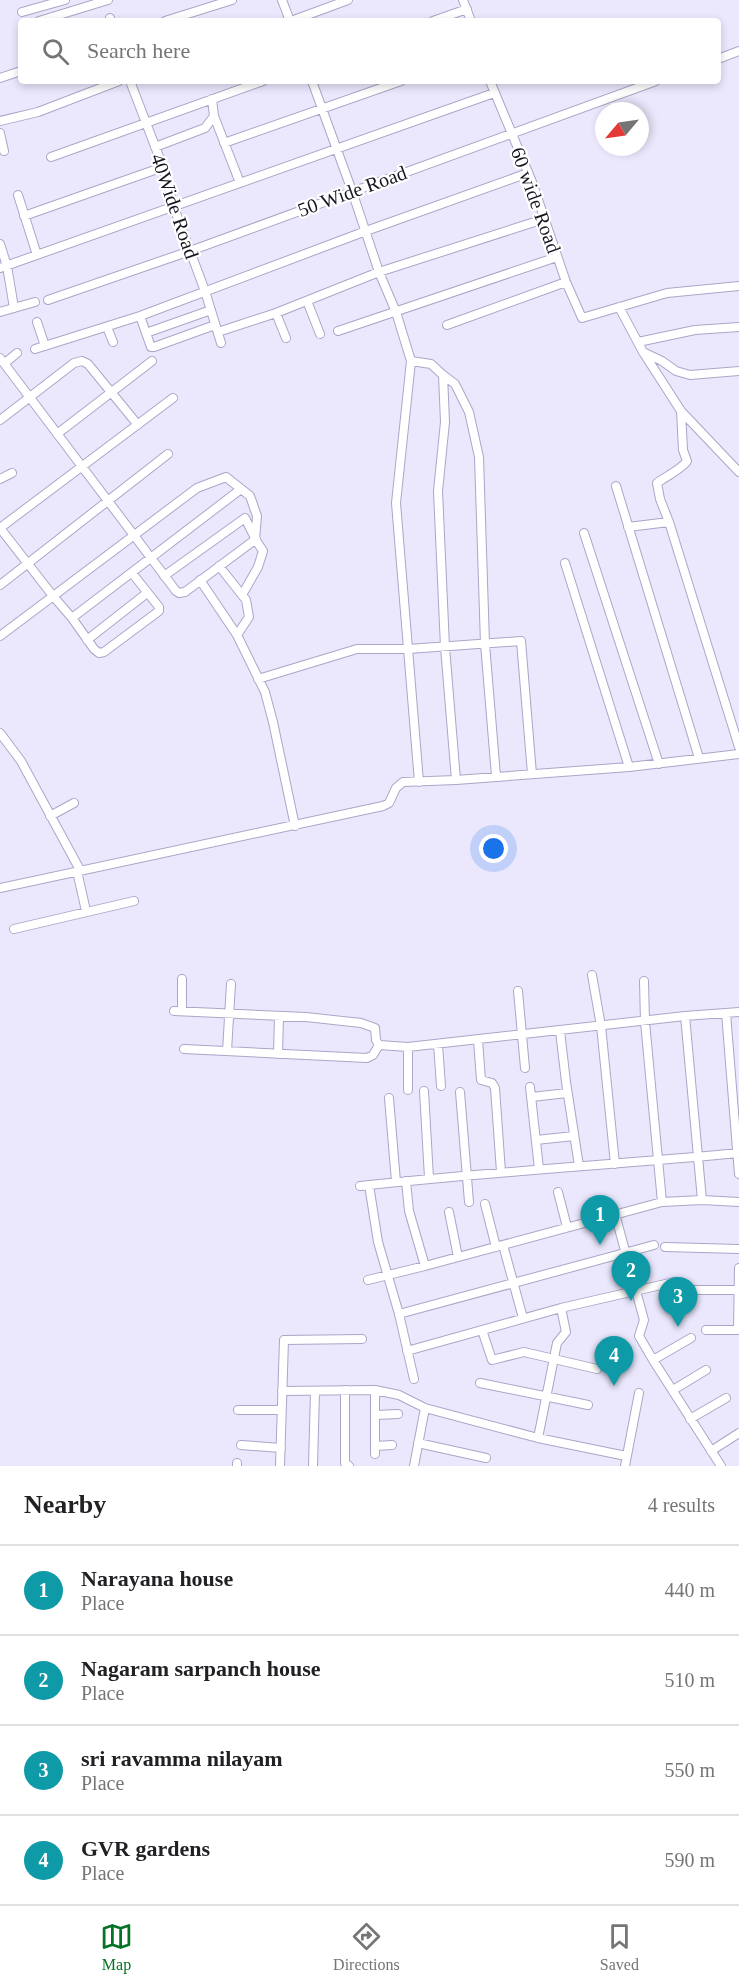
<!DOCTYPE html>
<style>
body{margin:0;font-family:Georgia,serif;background:#f6f6f6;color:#202124}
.compass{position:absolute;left:595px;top:102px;width:54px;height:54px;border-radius:50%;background:#fff;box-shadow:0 3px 9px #0003;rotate:241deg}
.you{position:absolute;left:494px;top:849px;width:21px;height:21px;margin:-15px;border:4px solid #fff;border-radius:50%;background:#1a73e8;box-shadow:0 0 0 9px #1a73e833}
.badge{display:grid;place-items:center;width:39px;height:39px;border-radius:50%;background:#057325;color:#fff;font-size:20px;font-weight:700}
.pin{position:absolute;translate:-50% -50px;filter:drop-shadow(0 2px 3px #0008)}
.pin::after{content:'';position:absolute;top:32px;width:21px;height:18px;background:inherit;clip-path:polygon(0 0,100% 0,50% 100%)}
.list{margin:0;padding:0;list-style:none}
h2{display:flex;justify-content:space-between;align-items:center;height:78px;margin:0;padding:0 24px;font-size:26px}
h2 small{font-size:20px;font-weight:400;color:#757577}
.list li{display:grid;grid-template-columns:39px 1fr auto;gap:18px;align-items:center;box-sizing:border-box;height:90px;padding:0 24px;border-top:2px solid #e0e0e0}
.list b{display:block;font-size:22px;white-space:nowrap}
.list p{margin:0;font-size:20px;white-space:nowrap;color:#757577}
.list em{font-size:20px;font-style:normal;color:#757577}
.icon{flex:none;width:33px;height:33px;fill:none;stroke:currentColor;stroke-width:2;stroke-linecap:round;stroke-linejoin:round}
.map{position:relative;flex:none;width:739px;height:1466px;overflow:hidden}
.search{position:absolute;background:#fff;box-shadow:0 3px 9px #0003;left:18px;right:18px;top:18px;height:66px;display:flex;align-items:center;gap:15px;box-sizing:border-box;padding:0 21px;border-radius:6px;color:#757577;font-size:22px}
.sheet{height:438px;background:#fff}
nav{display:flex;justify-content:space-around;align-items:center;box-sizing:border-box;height:84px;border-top:2px solid #e0e0e0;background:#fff;font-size:16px;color:#757577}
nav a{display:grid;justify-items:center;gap:3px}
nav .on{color:#057325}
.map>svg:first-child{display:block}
</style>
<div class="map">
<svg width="739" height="1466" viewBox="0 0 739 1466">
<rect width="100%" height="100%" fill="#ebe8fe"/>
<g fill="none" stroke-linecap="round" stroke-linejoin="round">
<g stroke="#aaa6c7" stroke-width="10">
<path id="minor" d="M 282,0 L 290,21
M 463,0 L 471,21
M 22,12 L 65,0
M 110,18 L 111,21
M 39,21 L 108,0
M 165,21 L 232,0
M 291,21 L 348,0
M 433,21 L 467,9
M 718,59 L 739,51
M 0,78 L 21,71
M 130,81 L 163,167 L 174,208 L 205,291 L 221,343
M 312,81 L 352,191 L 379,272 L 396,312 L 411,361 L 431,364 L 443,375 L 445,422 L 438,491 L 445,647 L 456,780
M 490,81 L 532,182 L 566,282 L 582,318 L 667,293 L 739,286
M 214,116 L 240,183
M 0,121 L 38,112 L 119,81
M 0,133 L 4,151
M 224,143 L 401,81
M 155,147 L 205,128 L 214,116 L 212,99
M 51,157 L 263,81
M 18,195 L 37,255
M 24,216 L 163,167
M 0,244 L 7,266 L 14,308
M 0,268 L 494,93
M 48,300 L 190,251 L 656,81
M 307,301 L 320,334
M 619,307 L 643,352 L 681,411 L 739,472
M 0,312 L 35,302
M 276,313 L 286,338
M 140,316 L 151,347 L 154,347 L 215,325
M 37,322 L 45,346
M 447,325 L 566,282
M 107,327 L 113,342
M 338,331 L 557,257
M 218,332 L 276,313 L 379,272 L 544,219
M 146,333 L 211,310
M 638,342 L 695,330 L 739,327
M 35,349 L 140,316 L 366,231 L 528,173
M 643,352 L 662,361 L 676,371 L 690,375 L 739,371
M 0,358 L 176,591 L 179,593 L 185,592 L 256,539
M 411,361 L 396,503 L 419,782
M 5,363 L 17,353
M 443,375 L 455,384 L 469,412 L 479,457 L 485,644 L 496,776
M 681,411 L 683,450 L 687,461 C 683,468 665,477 657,483 L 660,499 L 669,522 L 739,747
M 0,420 L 74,363 L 82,361 L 88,364 L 138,425
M 57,434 L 152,361
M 0,479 L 12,473
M 616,486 L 699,758
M 628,527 L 669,522
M 0,528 L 53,596 L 72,618 L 94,649 L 99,653 L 104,652 L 159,611 L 159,607 L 132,573
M 0,528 L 173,398
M 584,533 L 659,764
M 565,563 L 629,767
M 219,566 L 246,600 L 249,617 L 237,635 L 265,692 L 273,722 L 295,826
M 164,576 L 245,518 L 255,538
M 200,580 L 237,635
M 0,585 L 168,454
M 72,618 L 241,489
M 0,636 L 197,488 L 226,477 L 250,496 L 257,516 L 255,539 L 263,551 L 258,567 L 242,595
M 87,640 L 147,593
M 258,679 L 357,649 L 408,649 L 521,641 L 532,774
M 0,733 L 21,761 L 80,870
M 50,816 L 74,803
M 77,871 L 86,911
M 0,888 L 383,806 L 389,803 L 396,788 L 403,782 L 456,780 L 629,767 L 739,754
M 14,929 L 134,901
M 592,975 L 601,1026 L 615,1164
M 644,981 L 645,1022 L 662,1202
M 518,991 L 525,1068
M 174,1011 L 306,1017 L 361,1023 L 375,1028 L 376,1040 L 379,1045 L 373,1055 L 367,1058 L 184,1049
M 182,1011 L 182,979
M 726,1013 L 739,1174
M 685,1016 L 702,1200
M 560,1031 L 566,1082 L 579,1166
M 478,1040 L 481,1080 L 492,1083 L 495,1088 L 501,1172
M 438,1044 L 441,1086
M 379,1045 L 408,1047 L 685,1016 L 739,1012
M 408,1047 L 408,1090
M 227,1051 L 231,984
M 278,1054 L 279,1016
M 530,1087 L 539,1169
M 424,1091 L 429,1178
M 460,1092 L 469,1202
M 532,1097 L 567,1093
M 389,1098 L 396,1182
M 536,1140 L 574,1136
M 406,1181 L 409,1211 L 425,1266
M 369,1185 L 378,1242 L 399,1314 L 414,1379
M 360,1186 C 486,1172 613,1165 739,1153
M 558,1192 L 567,1227
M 485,1204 L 496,1247
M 449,1212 L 458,1257
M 615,1214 L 644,1320 L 639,1336 L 653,1360 L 721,1466
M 503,1245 L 523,1318
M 665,1247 L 739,1249
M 368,1280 L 425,1266 L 662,1202 L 702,1200 L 739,1202
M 688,1290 L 739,1290
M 399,1314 L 654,1245
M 482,1330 L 492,1360 L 524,1352 L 597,1369
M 706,1330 L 739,1330
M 738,1330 L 739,1268
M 407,1351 L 561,1308 L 674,1282
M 653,1360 L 691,1338
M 480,1383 L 588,1405
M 345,1390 L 345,1463 L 349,1466
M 673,1390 L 706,1370
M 282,1391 L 375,1390 L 399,1395 L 425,1408 L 538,1438 L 626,1456
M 238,1410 L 281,1410
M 376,1415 L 398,1414
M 690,1419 L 726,1398
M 538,1438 L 557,1343 L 566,1332 L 561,1308
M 418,1443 L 486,1458
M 241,1445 L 281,1448
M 376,1446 L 392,1445
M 711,1451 L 739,1433
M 375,1454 L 375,1390
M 237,1466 L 237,1463
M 280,1466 L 284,1340 L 362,1339
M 313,1466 L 315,1392
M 414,1466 L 425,1408
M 625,1466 L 639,1393"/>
</g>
<use href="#minor" stroke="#fff" stroke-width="8"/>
</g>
<g text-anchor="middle" stroke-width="4.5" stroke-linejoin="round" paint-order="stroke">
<g font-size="20" fill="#181622" stroke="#fff">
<text transform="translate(352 191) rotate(-20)" y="7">50 Wide Road</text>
<text transform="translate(536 200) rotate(70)" y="7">60 wide Road</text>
<text transform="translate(175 206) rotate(71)" y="7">40Wide Road</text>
</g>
</g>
</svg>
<svg class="compass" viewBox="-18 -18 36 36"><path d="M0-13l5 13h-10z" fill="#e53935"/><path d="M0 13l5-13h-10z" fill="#757577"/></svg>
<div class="you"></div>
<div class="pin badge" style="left:600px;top:1245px;background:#0f9aa8">1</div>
<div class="pin badge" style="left:631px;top:1301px;background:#0f9aa8">2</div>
<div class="pin badge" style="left:678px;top:1327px;background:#0f9aa8">3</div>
<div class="pin badge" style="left:614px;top:1386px;background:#0f9aa8">4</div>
<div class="search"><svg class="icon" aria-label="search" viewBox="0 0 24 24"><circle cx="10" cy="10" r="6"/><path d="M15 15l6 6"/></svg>Search here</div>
</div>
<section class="sheet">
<h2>Nearby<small>4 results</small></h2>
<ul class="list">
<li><span class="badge" style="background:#0f9aa8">1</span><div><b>Narayana house</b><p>Place</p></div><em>440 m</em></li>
<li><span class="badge" style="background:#0f9aa8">2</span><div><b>Nagaram sarpanch house</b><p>Place</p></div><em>510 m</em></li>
<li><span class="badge" style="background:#0f9aa8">3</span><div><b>sri ravamma nilayam</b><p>Place</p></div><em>550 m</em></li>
<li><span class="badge" style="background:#0f9aa8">4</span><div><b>GVR gardens</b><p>Place</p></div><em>590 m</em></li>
</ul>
</section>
<nav>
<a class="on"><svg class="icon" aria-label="map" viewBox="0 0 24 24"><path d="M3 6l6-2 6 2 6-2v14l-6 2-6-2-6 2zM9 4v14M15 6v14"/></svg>Map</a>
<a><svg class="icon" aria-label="directions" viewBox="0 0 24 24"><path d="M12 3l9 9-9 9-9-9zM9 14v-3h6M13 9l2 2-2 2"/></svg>Directions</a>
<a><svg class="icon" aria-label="saved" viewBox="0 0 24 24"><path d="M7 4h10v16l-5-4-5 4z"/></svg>Saved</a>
</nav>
